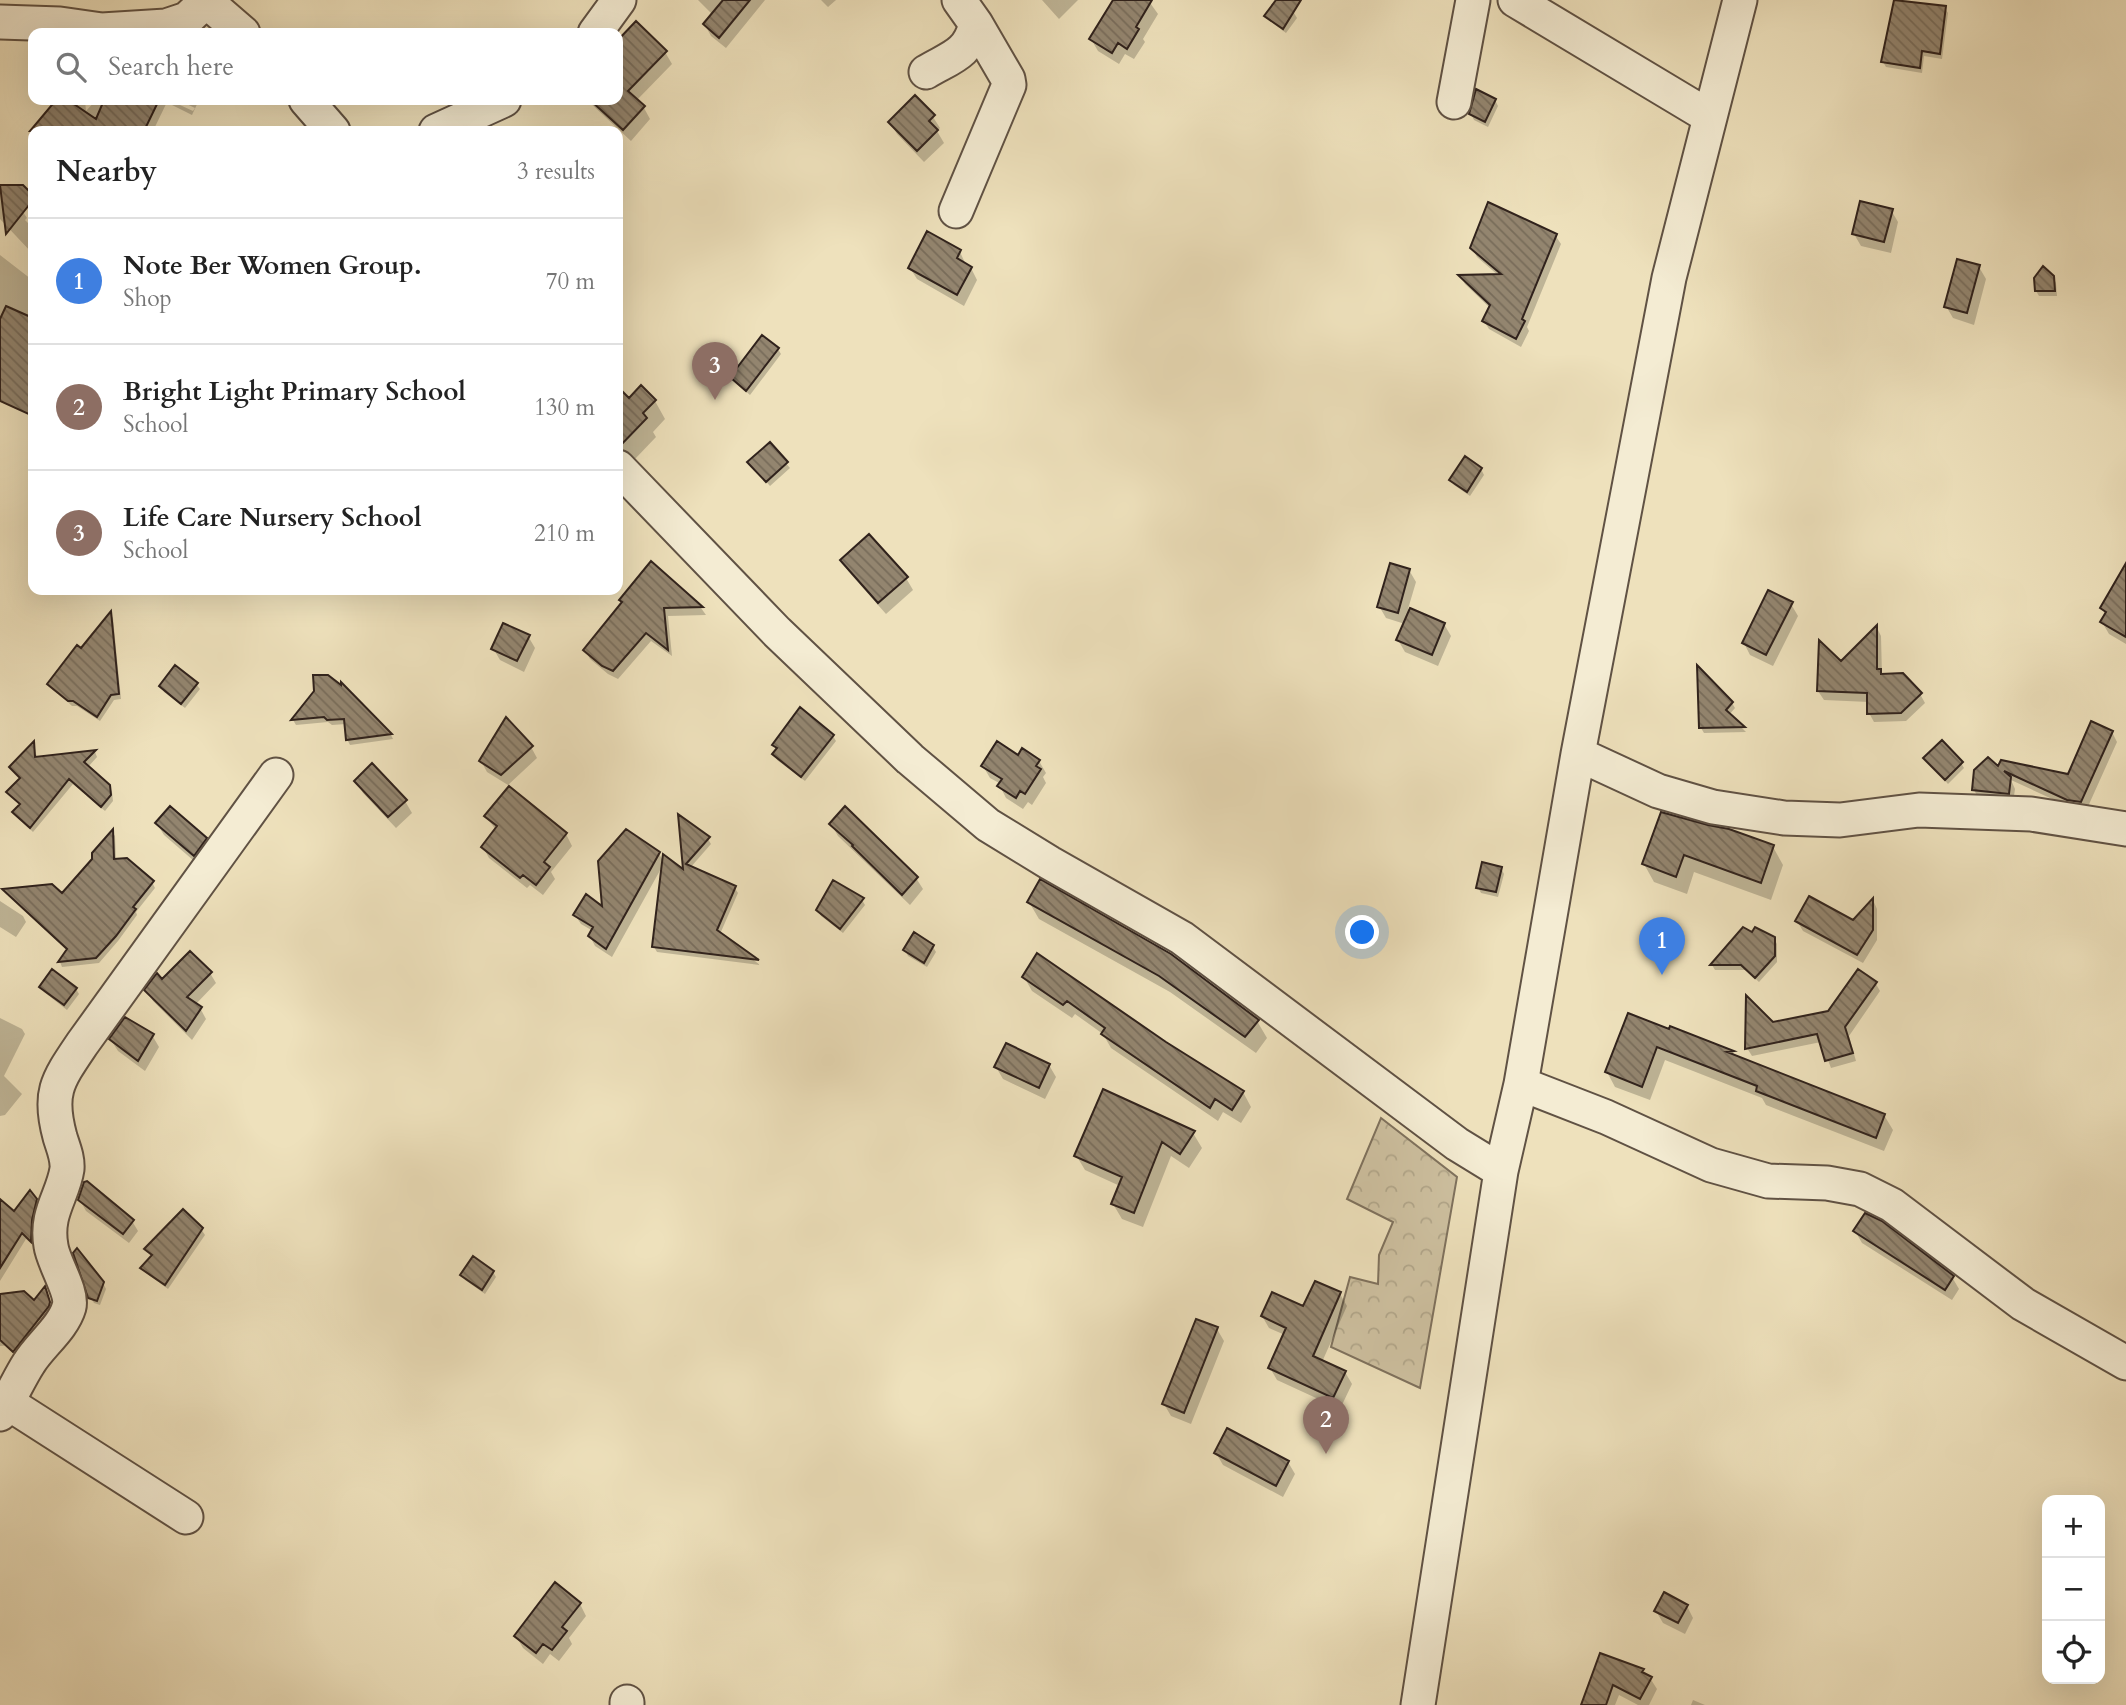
<!DOCTYPE html>
<meta charset="utf-8">
<style>
body{margin:0;font-family:Cardo,serif;background:#f6f6f6;color:#222}
.controls{position:absolute;right:21px;bottom:21px;display:grid;overflow:hidden;border-radius:14px;box-shadow:0 7px 28px #0002}
.controls button{width:63px;height:63px;display:grid;place-items:center;padding:0;border:0;border-bottom:2px solid #e0e0e0;background:#fff;color:#222;font:35px sans-serif}
.you{position:absolute;left:1363px;top:933px;width:24px;height:24px;margin:-18px;border:5px solid #fff;border-radius:50%;background:#1a73e8;box-shadow:0 0 0 10px #1a73e833}
.badge{display:grid;place-items:center;width:46px;height:46px;border-radius:50%;background:#8f2418;color:#fff;font-size:23px;font-weight:700}
.pin{position:absolute;translate:-50% -58px;filter:drop-shadow(0 2px 4px #0008)}
.pin::after{content:'';position:absolute;top:37px;width:24px;height:21px;background:inherit;clip-path:polygon(0 0,100% 0,50% 100%)}
.list{margin:0;padding:0;list-style:none}
h2{display:flex;justify-content:space-between;align-items:center;height:91px;margin:0;padding:0 28px;font-size:30px}
h2 small{font-size:23px;font-weight:400;color:#767676}
.list li{display:grid;grid-template-columns:46px 1fr auto;gap:21px;align-items:center;box-sizing:border-box;height:126px;padding:0 28px;border-top:2px solid #e0e0e0}
.list b{display:block;font-size:26px;white-space:nowrap}
.list p{margin:0;font-size:23px;white-space:nowrap;color:#767676}
.list em{font-size:23px;font-style:normal;color:#767676}
.icon{flex:none;width:38px;height:38px;fill:none;stroke:currentColor;stroke-width:2;stroke-linecap:round;stroke-linejoin:round}
.map{position:relative;flex:none;width:2126px;height:1705px;overflow:hidden}
.search{position:absolute;background:#fff;box-shadow:0 7px 28px #0002;left:28px;top:28px;width:595px;height:77px;display:flex;align-items:center;gap:18px;box-sizing:border-box;padding:0 24px;border-radius:14px;color:#767676;font-size:26px}
.panel{position:absolute;background:#fff;box-shadow:0 7px 28px #0002;left:28px;top:126px;width:595px;height:469px;border-radius:14px}
.map>svg:first-child{display:block}
</style>
<div class="map">
<svg width="2126" height="1705" viewBox="0 0 2126 1705">
<defs>
<pattern id="forest-crowns" width="20" height="18" patternUnits="userSpaceOnUse" patternTransform="scale(1.75)"><rect width="20" height="18" fill="#cec1a1"/><path d="M2 6a3 3 0 1 1 6 0M12 15a3 3 0 1 1 6 0" fill="none" stroke="#b1a68a"/></pattern>
<pattern id="building-back-hatch" width="6" height="6" patternUnits="userSpaceOnUse" patternTransform="scale(1.75)"><rect width="6" height="6" fill="#93856f"/><path d="M-1 5l2 2M0 0l6 6M5-1l2 2" fill="none" stroke="#786c5a"/></pattern>
</defs>
<rect width="100%" height="100%" fill="#eee1bc"/>
<filter id="stains"><feTurbulence type="fractalNoise" baseFrequency=".00286" numOctaves="4"/><feColorMatrix values="0 0 0 0 .2 0 0 0 0 .09 0 0 0 0 .02 0 0 0 .5 -.17"/></filter>
<radialGradient id="worn" r=".72"><stop offset=".6" stop-color="#630" stop-opacity="0"/><stop offset="1" stop-color="#630" stop-opacity=".3"/></radialGradient>
<path fill="url(#forest-crowns)" stroke="#7f725e" stroke-width="2" d="M 1381,1118 L 1457,1177 L 1420,1388 L 1331,1347 L 1350,1277 L 1378,1284 L 1379,1255 L 1393,1222 L 1347,1199 Z"/>
<path fill="#0003" d="M 698,0 L 765,0 L 726,48 L 711,36 L 705,25 L 713,15 Z
M 821,0 L 836,0 L 828,7 Z
M 1042,0 L 1078,0 L 1059,19 Z
M 1115,0 L 1148,0 L 1158,14 L 1143,39 L 1145,42 L 1134,59 L 1125,54 L 1119,64 L 1098,51 L 1091,39 Z
M 1277,1 L 1294,13 L 1297,18 L 1286,33 L 1270,21 L 1267,16 Z
M 1945,8 L 1948,13 L 1942,59 L 1924,56 L 1922,73 L 1886,67 L 1883,62 Z
M 636,23 L 665,52 L 672,64 L 636,101 L 644,108 L 650,119 L 631,141 L 587,100 L 618,100 L 618,43 Z
M 58,100 L 85,100 L 86,111 L 96,100 L 168,100 L 153,131 L 62,131 L 52,124 L 46,114 Z
M 169,100 L 193,111 L 195,108 L 178,100 L 199,100 L 192,115 L 172,105 Z
M 1495,100 L 1498,106 L 1488,127 L 1474,120 L 1471,114 Z
M 933,117 L 940,128 L 937,131 L 944,143 L 924,162 L 897,134 L 890,122 Z
M 0,188 L 23,212 L 27,218 L 25,220 L 33,228 L 33,254 L 0,219 Z
M 1891,210 L 1898,222 L 1891,253 L 1861,246 L 1854,234 Z
M 1555,235 L 1561,244 L 1527,327 L 1529,331 L 1521,347 L 1489,329 L 1484,321 L 1490,308 L 1465,284 L 1461,277 L 1499,276 L 1477,257 L 1472,248 Z
M 960,252 L 966,265 L 971,268 L 977,280 L 964,306 L 917,279 L 910,268 Z
M 0,255 L 31,279 L 33,277 L 33,405 L 0,390 Z
M 1979,267 L 1986,279 L 1974,325 L 1953,318 L 1946,306 Z
M 2053,277 L 2056,283 L 2057,296 L 2039,296 L 2036,291 Z
M 778,349 L 781,354 L 750,395 L 735,382 L 732,377 Z
M 618,389 L 629,400 L 655,401 L 665,419 L 653,432 L 656,437 L 635,459 L 631,455 L 623,463 L 618,459 Z
M 770,445 L 790,468 L 770,486 L 753,467 Z
M 1481,469 L 1484,475 L 1470,496 L 1454,485 L 1451,480 Z
M 842,561 L 906,578 L 913,590 L 886,614 L 849,572 Z
M 651,563 L 701,608 L 706,615 L 668,616 L 672,656 L 651,641 L 618,679 L 608,674 L 590,659 L 585,650 L 624,604 Z
M 1409,570 L 1416,582 L 1408,609 L 1444,624 L 1451,636 L 1438,666 L 1405,652 L 1398,640 L 1405,624 L 1386,618 L 1379,606 Z
M 2126,583 L 2126,644 L 2109,634 L 2102,622 L 2106,616 L 2102,608 Z
M 1791,604 L 1798,616 L 1773,666 L 1750,655 L 1744,643 Z
M 110,614 L 113,618 L 121,699 L 114,700 L 100,721 L 77,706 L 72,706 L 49,684 L 81,650 Z
M 1877,628 L 1881,636 L 1882,676 L 1920,694 L 1925,703 L 1906,721 L 1874,722 L 1869,713 L 1869,702 L 1824,700 L 1818,691 L 1841,663 Z
M 528,636 L 535,648 L 524,672 L 500,660 L 493,648 Z
M 196,684 L 200,689 L 185,708 L 164,692 L 161,686 Z
M 343,687 L 391,735 L 393,739 L 350,745 L 347,739 L 346,724 L 332,725 L 328,722 L 296,725 L 293,720 L 315,692 Z
M 1732,703 L 1735,708 L 1729,715 L 1746,732 L 1704,733 L 1701,728 Z
M 2112,732 L 2117,742 L 2086,811 L 2074,809 L 2011,780 L 2015,789 L 2013,803 L 1979,799 L 1974,790 L 1999,769 L 2069,776 Z
M 833,736 L 836,741 L 805,781 L 777,760 L 774,754 L 777,751 L 774,746 Z
M 34,744 L 37,758 L 95,752 L 97,757 L 88,767 L 109,786 L 112,792 L 113,801 L 105,811 L 73,784 L 33,832 L 18,817 L 15,812 L 20,806 L 9,792 L 21,779 L 11,767 Z
M 531,747 L 537,758 L 508,785 L 487,772 L 481,761 Z
M 1018,757 L 1039,761 L 1046,773 L 1043,777 L 1046,783 L 1032,805 L 1028,802 L 1023,809 L 1006,798 L 1000,786 L 1001,784 L 990,778 L 983,766 Z
M 1929,763 L 1961,763 L 1964,768 L 1948,784 Z
M 356,781 L 405,801 L 412,813 L 396,828 L 363,793 Z
M 1662,814 L 1773,847 L 1783,865 L 1771,900 L 1694,872 L 1687,894 L 1654,882 L 1644,864 Z
M 486,817 L 566,834 L 572,846 L 551,872 L 555,879 L 543,895 L 530,885 L 527,888 L 489,858 L 483,847 L 496,830 Z
M 680,818 L 708,839 L 711,844 L 690,868 L 734,887 L 738,893 L 720,934 L 760,965 L 657,952 L 654,947 L 663,865 L 612,957 L 595,946 L 590,936 L 593,931 L 581,924 L 575,915 L 604,910 L 659,854 L 664,862 L 685,871 Z
M 157,824 L 206,839 L 213,851 L 201,867 L 164,835 Z
M 831,824 L 916,878 L 923,889 L 910,905 L 838,836 Z
M 112,832 L 115,836 L 116,860 L 152,882 L 155,888 L 136,912 L 137,915 L 118,941 L 99,963 L 62,967 L 60,962 L 68,950 L 5,890 L 62,895 L 94,860 Z
M 1501,868 L 1504,874 L 1498,897 L 1481,893 L 1478,887 Z
M 862,900 L 865,905 L 843,933 L 821,916 L 818,910 Z
M 1873,900 L 1877,909 L 1877,940 L 1863,963 L 1803,931 L 1797,921 L 1854,922 Z
M 0,901 L 23,916 L 26,922 L 16,937 L 0,927 Z
M 1029,902 L 1257,1021 L 1267,1038 L 1256,1053 L 1170,992 L 1039,919 Z
M 914,935 L 933,947 L 936,952 L 927,967 L 908,956 L 905,950 Z
M 1753,935 L 1774,938 L 1777,944 L 1777,962 L 1759,982 L 1746,970 L 1715,970 L 1712,965 Z
M 1858,971 L 1876,984 L 1880,991 L 1849,1036 L 1856,1061 L 1831,1068 L 1821,1042 L 1752,1056 L 1747,1048 L 1772,1024 L 1829,1012 Z
M 210,973 L 216,983 L 195,1005 L 200,1008 L 206,1019 L 192,1040 L 153,1001 L 147,990 L 162,982 Z
M 1024,977 L 1166,1043 L 1243,1092 L 1251,1107 L 1241,1123 L 1223,1112 L 1218,1121 L 1111,1048 L 1103,1034 L 1075,1014 L 1072,1018 L 1032,991 Z
M 41,987 L 76,989 L 79,994 L 67,1010 L 44,992 Z
M 0,1018 L 22,1029 L 25,1034 L 4,1076 L 22,1094 L 5,1115 L 0,1116 Z
M 1671,1028 L 1733,1052 L 1736,1058 L 1884,1115 L 1893,1130 L 1884,1151 L 1766,1105 L 1762,1098 L 1665,1060 L 1650,1100 L 1615,1087 L 1607,1072 Z
M 152,1035 L 159,1047 L 145,1071 L 118,1051 L 111,1040 Z
M 1049,1065 L 1056,1077 L 1045,1099 L 1003,1079 L 996,1067 Z
M 1193,1133 L 1202,1148 L 1189,1168 L 1171,1156 L 1143,1227 L 1122,1219 L 1113,1204 L 1120,1186 L 1085,1170 L 1076,1155 Z
M 36,1200 L 40,1207 L 34,1246 L 26,1239 L 0,1281 L 0,1203 L 14,1213 Z
M 80,1200 L 132,1221 L 138,1231 L 129,1243 L 86,1211 Z
M 201,1229 L 205,1235 L 168,1289 L 146,1273 L 143,1268 L 152,1257 L 146,1250 Z
M 1855,1231 L 1952,1277 L 1959,1289 L 1952,1300 L 1862,1243 Z
M 493,1272 L 496,1277 L 485,1294 L 465,1280 L 462,1275 Z
M 103,1283 L 106,1289 L 100,1305 L 94,1303 L 90,1297 Z
M 45,1289 L 53,1311 L 18,1357 L 14,1345 L 0,1346 L 0,1296 L 34,1302 Z
M 1340,1294 L 1347,1306 L 1322,1362 L 1345,1372 L 1352,1384 L 1340,1409 L 1277,1380 L 1270,1368 L 1285,1335 L 1269,1328 L 1262,1316 L 1304,1309 Z
M 1217,1329 L 1224,1341 L 1191,1424 L 1171,1416 L 1164,1404 Z
M 1216,1453 L 1288,1462 L 1295,1474 L 1283,1497 L 1223,1465 Z
M 580,1604 L 586,1616 L 569,1638 L 572,1644 L 559,1661 L 550,1654 L 543,1664 L 523,1648 L 516,1636 Z
M 1687,1606 L 1693,1618 L 1685,1634 L 1663,1623 L 1656,1611 Z
M 1601,1655 L 1643,1670 L 1650,1678 L 1657,1689 L 1649,1705 L 1638,1705 L 1619,1695 L 1615,1705 L 1583,1705 Z
M 1693,1700 L 1705,1705 L 1691,1705 Z"/>
<path fill="url(#building-back-hatch)" stroke="#30221c" stroke-width="2" d="M 723,0 L 750,0 L 719,38 L 703,24 Z
M 1113,0 L 1152,0 L 1136,27 L 1139,29 L 1127,49 L 1118,43 L 1112,53 L 1089,39 Z
M 1276,0 L 1301,0 L 1283,29 L 1264,16 Z
M 1894,0 L 1946,6 L 1940,54 L 1922,51 L 1920,68 L 1881,62 Z
M 636,21 L 667,51 L 628,91 L 645,106 L 623,130 L 590,100 L 618,100 L 618,40 Z
M 1476,89 L 1496,99 L 1485,122 L 1469,114 Z
M 915,95 L 935,115 L 929,121 L 938,130 L 917,151 L 888,122 Z
M 56,100 L 68,100 L 96,119 L 104,100 L 159,100 L 144,131 L 30,131 Z
M 0,185 L 23,185 L 33,195 L 33,200 L 6,234 Z
M 1860,201 L 1893,209 L 1884,242 L 1852,234 Z
M 1488,202 L 1557,234 L 1522,319 L 1525,321 L 1516,339 L 1482,321 L 1490,305 L 1458,275 L 1501,274 L 1470,248 Z
M 927,231 L 961,250 L 957,258 L 972,267 L 957,295 L 908,268 Z
M 1957,259 L 1980,265 L 1967,313 L 1944,307 Z
M 2043,266 L 2054,276 L 2055,291 L 2035,291 L 2034,278 Z
M 6,306 L 33,318 L 33,416 L 0,401 L 0,319 Z
M 762,335 L 779,348 L 746,391 L 730,377 Z
M 641,385 L 656,400 L 643,413 L 647,418 L 618,448 L 618,387 L 629,398 Z
M 770,442 L 788,462 L 766,482 L 747,462 Z
M 1465,456 L 1482,468 L 1467,492 L 1449,480 Z
M 869,534 L 908,577 L 878,603 L 840,560 Z
M 651,561 L 703,607 L 664,608 L 668,650 L 646,633 L 613,671 L 602,666 L 583,650 L 622,602 L 619,600 Z
M 1390,563 L 1410,569 L 1398,613 L 1377,607 Z
M 2126,563 L 2126,637 L 2100,622 L 2106,612 L 2100,608 Z
M 1768,590 L 1793,602 L 1766,655 L 1742,643 Z
M 1410,608 L 1445,623 L 1432,655 L 1396,640 Z
M 111,611 L 119,694 L 111,695 L 97,717 L 73,701 L 68,701 L 47,684 L 77,645 L 81,648 Z
M 503,623 L 530,635 L 517,661 L 491,649 Z
M 1877,625 L 1877,669 L 1881,669 L 1881,674 L 1903,673 L 1922,693 L 1901,713 L 1867,714 L 1867,693 L 1817,691 L 1819,640 L 1841,661 Z
M 175,665 L 198,683 L 181,704 L 159,686 Z
M 1697,665 L 1733,702 L 1726,710 L 1745,727 L 1699,728 Z
M 313,675 L 328,675 L 341,685 L 341,682 L 392,734 L 346,740 L 344,719 L 327,720 L 324,717 L 291,720 L 314,691 Z
M 800,707 L 834,735 L 801,777 L 772,754 L 777,748 L 772,745 Z
M 506,717 L 533,746 L 501,775 L 479,761 Z
M 2091,721 L 2113,731 L 2081,802 L 2067,800 L 2004,771 L 2011,777 L 2009,794 L 1972,790 L 1974,770 L 1988,757 L 1998,766 L 2001,760 L 2068,774 Z
M 1942,740 L 1963,762 L 1945,780 L 1923,758 Z
M 34,741 L 35,757 L 96,750 L 84,762 L 110,785 L 111,795 L 101,807 L 69,779 L 30,828 L 12,812 L 20,804 L 6,792 L 20,778 L 9,767 Z
M 997,741 L 1018,755 L 1022,748 L 1040,760 L 1036,766 L 1041,769 L 1025,794 L 1020,791 L 1016,798 L 997,786 L 1002,779 L 981,766 Z
M 372,763 L 407,800 L 388,817 L 354,781 Z
M 509,786 L 567,833 L 544,862 L 550,867 L 536,885 L 523,875 L 520,878 L 481,847 L 497,826 L 484,816 Z
M 170,806 L 207,838 L 194,856 L 155,823 Z
M 845,806 L 918,877 L 902,895 L 852,846 L 853,845 L 829,824 Z
M 1661,812 L 1708,825 L 1729,829 L 1774,845 L 1761,883 L 1684,855 L 1676,877 L 1642,864 Z
M 678,814 L 710,837 L 686,864 L 736,886 L 717,930 L 759,960 L 652,947 L 663,854 L 683,869 Z
M 113,829 L 114,859 L 127,858 L 154,881 L 133,907 L 136,909 L 116,936 L 96,958 L 58,962 L 67,949 L 2,889 L 52,884 L 62,893 L 92,859 L 92,853 Z
M 626,829 L 660,852 L 606,949 L 588,936 L 593,927 L 573,915 L 586,894 L 602,906 L 598,861 Z
M 1482,862 L 1502,867 L 1496,892 L 1476,888 Z
M 1040,879 L 1171,954 L 1259,1020 L 1245,1037 L 1159,976 L 1027,902 Z
M 833,880 L 864,898 L 840,929 L 816,910 Z
M 1809,896 L 1853,920 L 1873,898 L 1873,930 L 1857,955 L 1795,921 Z
M 1743,927 L 1752,932 L 1755,927 L 1775,937 L 1775,956 L 1755,978 L 1741,965 L 1710,965 Z
M 914,932 L 934,945 L 924,963 L 903,950 Z
M 190,951 L 212,972 L 187,997 L 202,1007 L 186,1031 L 144,990 L 157,973 L 162,979 Z
M 1037,953 L 1166,1042 L 1244,1091 L 1232,1110 L 1215,1099 L 1210,1108 L 1101,1034 L 1105,1028 L 1067,1001 L 1063,1005 L 1022,977 Z
M 52,969 L 77,988 L 64,1005 L 39,987 Z
M 1858,969 L 1877,982 L 1845,1027 L 1853,1053 L 1825,1061 L 1817,1034 L 1745,1049 L 1746,995 L 1773,1022 L 1828,1011 Z
M 1628,1013 L 1669,1029 L 1670,1026 L 1734,1051 L 1727,1052 L 1885,1114 L 1876,1138 L 1756,1091 L 1757,1086 L 1657,1047 L 1642,1087 L 1605,1072 Z
M 125,1017 L 154,1034 L 138,1061 L 109,1039 Z
M 1006,1043 L 1050,1064 L 1039,1088 L 994,1067 Z
M 1103,1089 L 1195,1131 L 1180,1154 L 1162,1142 L 1134,1213 L 1111,1204 L 1122,1177 L 1074,1156 Z
M 87,1181 L 134,1220 L 123,1234 L 78,1200 L 84,1182 Z
M 30,1190 L 37,1199 L 32,1220 L 31,1242 L 22,1233 L 0,1268 L 0,1199 L 14,1211 Z
M 183,1209 L 203,1228 L 165,1285 L 140,1268 L 152,1255 L 144,1249 Z
M 1865,1213 L 1882,1221 L 1954,1276 L 1945,1290 L 1853,1231 Z
M 77,1248 L 104,1282 L 97,1301 L 88,1298 L 73,1253 Z
M 473,1256 L 494,1271 L 482,1290 L 460,1275 Z
M 1315,1281 L 1341,1292 L 1313,1356 L 1346,1371 L 1333,1398 L 1268,1368 L 1286,1328 L 1261,1316 L 1272,1292 L 1303,1306 Z
M 45,1286 L 50,1302 L 49,1306 L 13,1352 L 0,1340 L 0,1294 L 24,1291 L 34,1300 Z
M 1196,1319 L 1218,1327 L 1184,1413 L 1162,1404 Z
M 1227,1428 L 1289,1461 L 1276,1486 L 1214,1453 Z
M 555,1582 L 581,1603 L 562,1627 L 567,1631 L 552,1650 L 543,1644 L 536,1653 L 514,1636 Z
M 1664,1592 L 1688,1605 L 1678,1623 L 1654,1611 Z
M 1600,1653 L 1644,1669 L 1642,1672 L 1652,1677 L 1640,1699 L 1613,1685 L 1606,1705 L 1581,1705 Z"/>
<g fill="none" stroke-linecap="round" stroke-linejoin="round">
<g stroke="#605244" stroke-width="37">
<path id="minor" d="M 1515,0 L 1710,117
M 0,22 L 60,24 L 102,30 L 166,26 L 187,19 L 206,1 L 243,33
M 595,33 L 619,0
M 926,72 C 951,57 968,55 976,24 L 959,0
M 306,100 L 333,131
M 1454,102 L 1473,0
M 436,131 L 504,100
M 956,211 L 1009,85 L 1008,79 L 976,24
M 618,467 L 777,632 L 910,759 L 988,825 L 1050,863 L 1182,938 L 1457,1144 L 1501,1171
M 1578,754 L 1658,791 L 1713,807 L 1784,818 L 1840,820 L 1919,810 L 2031,814 L 2126,829
M 1521,1084 L 1606,1117 L 1711,1165 L 1768,1181 L 1827,1183 L 1860,1189 L 1892,1205 L 2023,1304 L 2126,1363
M 8,1403 L 186,1517
M 0,1414 C 11,1398 18,1380 29,1363 C 40,1345 63,1328 69,1307 C 73,1292 53,1262 51,1246 C 45,1213 63,1196 67,1169 C 68,1158 63,1147 60,1137 C 48,1093 57,1081 82,1044 L 276,775
M 627,1702 L 627,1705
M 1418,1705 L 1501,1171 L 1521,1084 L 1578,754 L 1669,278 L 1740,0"/>
</g>
<use href="#minor" stroke="#f4ecd3" stroke-width="33"/>
</g>
<rect width="100%" height="100%" filter="url(#stains)"/>
<rect width="100%" height="100%" fill="url(#worn)"/>
</svg>
<div class="controls">
<button>+</button>
<button>−</button>
<button><svg class="icon" aria-label="locate" viewBox="0 0 24 24"><circle cx="12" cy="12" r="6"/><path d="M12 2v4M12 18v4M2 12h4M18 12h4"/></svg></button>
</div>
<div class="you"></div>
<div class="pin badge" style="left:1662px;top:975px;background:#3f7fe0">1</div>
<div class="pin badge" style="left:1326px;top:1454px;background:#8d6e63">2</div>
<div class="pin badge" style="left:715px;top:400px;background:#8d6e63">3</div>
<div class="search"><svg class="icon" aria-label="search" viewBox="0 0 24 24"><circle cx="10" cy="10" r="6"/><path d="M15 15l6 6"/></svg>Search here</div>
<section class="panel">
<h2>Nearby<small>3 results</small></h2>
<ul class="list">
<li><span class="badge" style="background:#3f7fe0">1</span><div><b>Note Ber Women Group.</b><p>Shop</p></div><em>70 m</em></li>
<li><span class="badge" style="background:#8d6e63">2</span><div><b>Bright Light Primary School</b><p>School</p></div><em>130 m</em></li>
<li><span class="badge" style="background:#8d6e63">3</span><div><b>Life Care Nursery School</b><p>School</p></div><em>210 m</em></li>
</ul>
</section>
</div>
